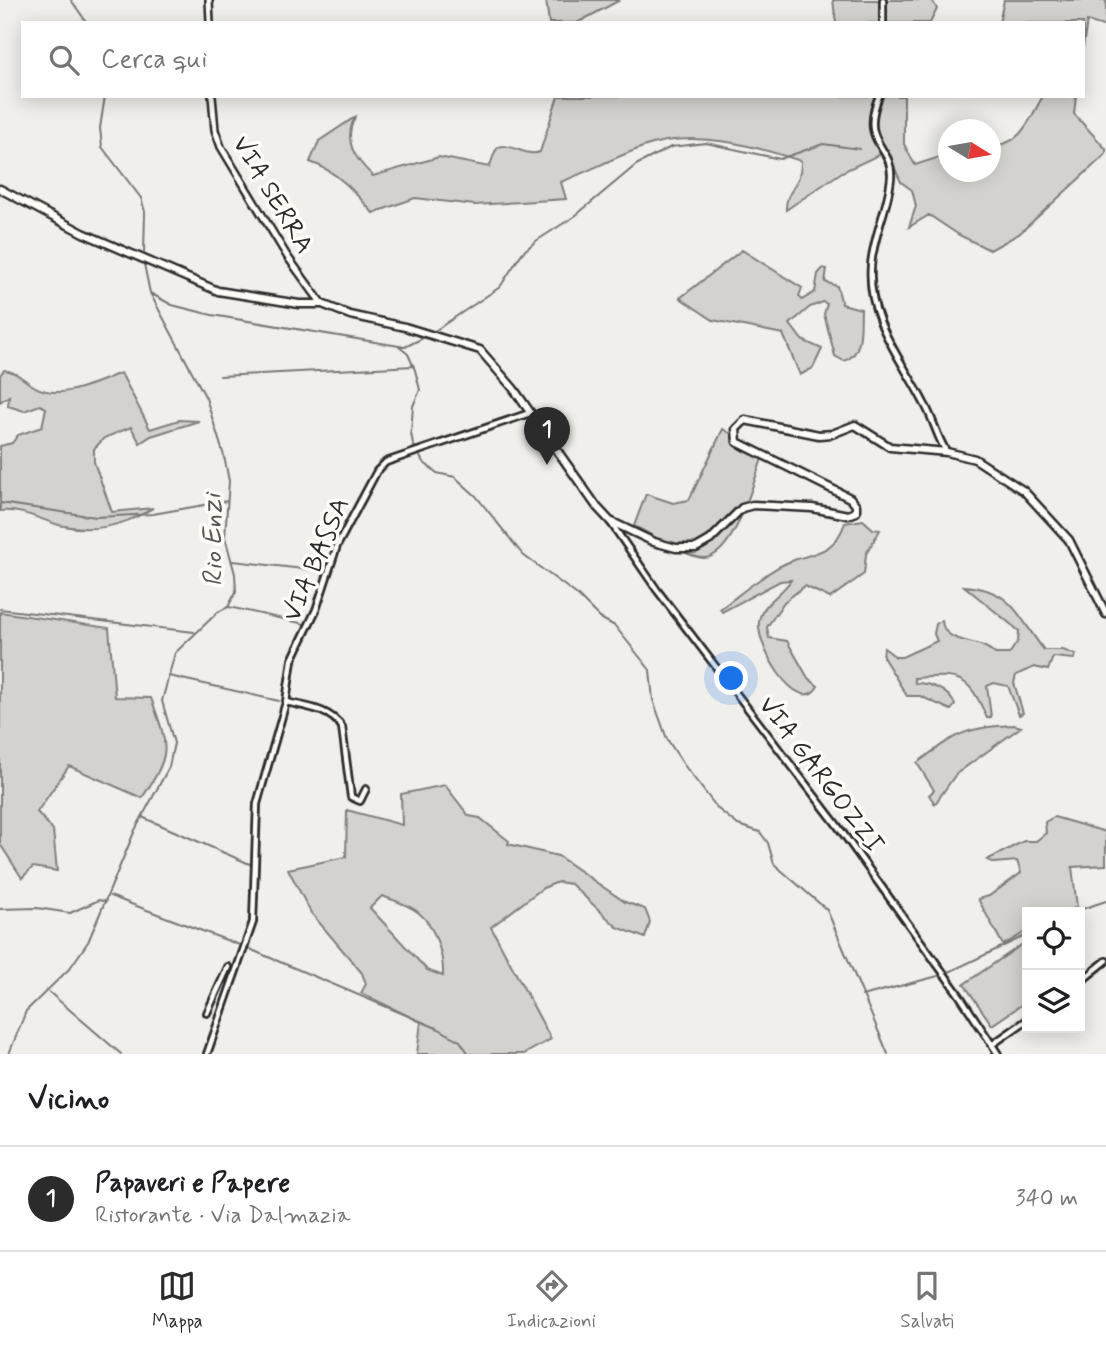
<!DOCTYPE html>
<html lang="it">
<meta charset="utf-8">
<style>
body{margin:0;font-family:Mynerve,sans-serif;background:#f2f2f2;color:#202124}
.controls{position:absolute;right:21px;bottom:21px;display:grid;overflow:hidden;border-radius:0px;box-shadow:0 4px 18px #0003}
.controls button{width:63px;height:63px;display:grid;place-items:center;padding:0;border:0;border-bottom:2px solid #e0e0e0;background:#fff;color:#202124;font:35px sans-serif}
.compass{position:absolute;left:938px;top:119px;width:63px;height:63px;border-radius:50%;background:#fff;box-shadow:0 4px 18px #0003;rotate:101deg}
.you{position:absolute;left:732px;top:679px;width:24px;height:24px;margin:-18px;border:5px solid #fff;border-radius:50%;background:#1a73e8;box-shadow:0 0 0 10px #1a73e833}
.badge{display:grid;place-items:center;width:46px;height:46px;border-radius:50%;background:#2b2b2b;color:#fff;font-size:23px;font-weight:700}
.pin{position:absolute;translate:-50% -58px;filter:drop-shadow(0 2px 4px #0008)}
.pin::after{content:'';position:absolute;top:37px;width:24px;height:21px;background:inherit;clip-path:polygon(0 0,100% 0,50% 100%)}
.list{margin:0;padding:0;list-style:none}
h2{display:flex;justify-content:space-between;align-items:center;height:91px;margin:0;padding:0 28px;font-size:30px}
h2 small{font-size:23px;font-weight:400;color:#757577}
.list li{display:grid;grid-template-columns:46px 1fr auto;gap:21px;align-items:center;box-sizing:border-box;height:105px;padding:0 28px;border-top:2px solid #e0e0e0}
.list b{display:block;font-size:26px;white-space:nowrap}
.list p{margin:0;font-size:23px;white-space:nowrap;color:#757577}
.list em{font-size:23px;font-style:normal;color:#757577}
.icon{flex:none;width:38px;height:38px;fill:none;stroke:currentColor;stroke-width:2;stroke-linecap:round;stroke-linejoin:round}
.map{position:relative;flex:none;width:1106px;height:1054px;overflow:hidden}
.search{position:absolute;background:#fff;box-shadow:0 4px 18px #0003;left:21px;right:21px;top:21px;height:77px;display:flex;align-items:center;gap:18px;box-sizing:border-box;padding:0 24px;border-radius:0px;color:#757577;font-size:26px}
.sheet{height:196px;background:#fff}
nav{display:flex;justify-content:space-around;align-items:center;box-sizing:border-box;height:98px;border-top:2px solid #e0e0e0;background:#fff;font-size:19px;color:#757577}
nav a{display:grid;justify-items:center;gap:4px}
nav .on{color:#2b2b2b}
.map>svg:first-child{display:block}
</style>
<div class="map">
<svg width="1106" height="1054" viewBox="0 0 1106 1054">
<rect width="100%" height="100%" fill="#f0efeb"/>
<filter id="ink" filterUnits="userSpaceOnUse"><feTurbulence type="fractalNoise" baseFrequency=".0143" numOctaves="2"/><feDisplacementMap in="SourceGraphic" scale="14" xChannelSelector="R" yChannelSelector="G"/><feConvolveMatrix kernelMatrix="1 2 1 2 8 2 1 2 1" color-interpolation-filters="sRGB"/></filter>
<g filter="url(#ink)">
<path fill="#d3d2cf" stroke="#7f7e7d" stroke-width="2" fill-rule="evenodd" d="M 546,0 L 620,0 L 577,23 L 549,23 Z
M 833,0 L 932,0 L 937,9 L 930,23 L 836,23 Z
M 1004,0 L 1106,0 L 1106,27 L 1087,21 L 1083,47 L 1083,23 L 999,23 Z
M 558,96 L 904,96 L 904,144 L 915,165 L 940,157 L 948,148 L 948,172 L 990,172 L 991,145 C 1021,147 1030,118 1043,96 L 1076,96 L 1074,114 L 1106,149 L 1106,154 L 1019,234 L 990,250 L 959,235 L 929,215 L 909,227 L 916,206 L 912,190 L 901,182 L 887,151 L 842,172 L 786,210 C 785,190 802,186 801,161 C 755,146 694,129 646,146 C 617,156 589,171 561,182 L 566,199 L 475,205 L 415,198 L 373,213 C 355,192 337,171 310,162 L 319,141 L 355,117 C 343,141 354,158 373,176 L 439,157 L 489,167 C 492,162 493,155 496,150 C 505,138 524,158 540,152 Z
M 742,250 L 802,288 L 799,296 L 802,300 L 815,292 L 818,274 L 823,268 L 827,269 L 825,282 L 837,286 L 842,304 L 861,309 C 860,328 864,354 844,361 L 835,356 L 824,314 L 827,304 L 823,302 L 810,307 L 790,324 L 802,340 L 822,349 L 813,368 L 800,375 L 783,334 L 713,320 L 680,298 Z
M 4,370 C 17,372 21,378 32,385 C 58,403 96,382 121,373 L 150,429 L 179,420 L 199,421 L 151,436 L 140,443 L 131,427 L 104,438 L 94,449 L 94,462 L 112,512 L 153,508 C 124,526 92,533 59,525 C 39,519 21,509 0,511 L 0,446 L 12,443 L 18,435 L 42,427 L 46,408 L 40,405 L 24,411 L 8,406 L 9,396 L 0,402 L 0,375 Z
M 723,429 L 764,453 C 754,479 735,557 704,558 C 690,559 649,533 634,526 L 646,494 L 673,503 L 689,500 Z
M 863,520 L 873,529 L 880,530 L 866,554 L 864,574 L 830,598 L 805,586 L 784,602 L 767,627 L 769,638 L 787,641 L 808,678 L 818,686 C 799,720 751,641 760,617 C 764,603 783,593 791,580 L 780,581 L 722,612 L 720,609 C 733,600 745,589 759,580 C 769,572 784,563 797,559 C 821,552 836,549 845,523 Z
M 964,586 C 1013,589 1018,617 1044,650 L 1063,650 L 1076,655 L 1074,659 L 1053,657 L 1048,670 L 1034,667 L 1016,675 L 1014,683 L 1023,713 L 1019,715 L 1008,686 L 994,683 L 987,686 L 991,717 L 987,718 C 968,674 961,675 914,678 L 915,683 C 930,683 949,690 955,705 L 951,710 L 920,696 L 907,696 L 883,657 L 884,648 L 896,657 L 902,657 L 937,641 L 934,634 L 936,624 L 942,620 C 943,646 980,637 995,654 L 1009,654 L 1018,641 L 1019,631 Z
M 0,612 L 109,628 L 115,697 L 151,698 C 169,748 172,753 142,798 L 69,766 L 37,812 L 53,830 L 57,871 L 33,867 L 22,878 L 0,844 Z
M 1014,725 L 1021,727 L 956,774 L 935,804 L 929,795 L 934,790 L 917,763 C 956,734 964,727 1014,725 Z
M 445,785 L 469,816 L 480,818 L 509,841 L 508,844 L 558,856 L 625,902 L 645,909 L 650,922 L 645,938 L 617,927 L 571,884 L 558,882 L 543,888 L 491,927 L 551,1039 L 524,1054 L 417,1054 L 421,1022 L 361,993 L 366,984 L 362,973 L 311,913 L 288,869 L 346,857 L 347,810 L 402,825 L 401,794 ZM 382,896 C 393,900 410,905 419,913 C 435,926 444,956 443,976 L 427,970 L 370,908 Z
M 1054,817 L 1106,832 L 1106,865 L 1072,867 L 1077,907 L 1066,912 L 1027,912 L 1027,931 L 1003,945 L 978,899 L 989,896 L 1021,873 L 1017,861 L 994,863 L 987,860 L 1024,841 L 1036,841 L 1046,833 L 1045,822 Z
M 1027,941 L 1027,1001 L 992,1025 L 964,984 Z"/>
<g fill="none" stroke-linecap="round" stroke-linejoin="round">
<path stroke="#777775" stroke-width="2" d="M 71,0 L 87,23
M 105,96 L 100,128 L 102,147 L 141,198 L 145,212 L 144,254
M 150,293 L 172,305 L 212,315 L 405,347 L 425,337
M 433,332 L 500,287 L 522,253 L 536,241 L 575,216 L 636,165 L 671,147 L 706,143 L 780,159 L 823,144 L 860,149
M 398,346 L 408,354 L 415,370 L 420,390 L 413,406 L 411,433 L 413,444 L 423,462 L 437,473 L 455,477 L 476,496 L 523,555 L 576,594 L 600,618 L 615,626 L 650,670 L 653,700 L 667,739 L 684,765 L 718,809 L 738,825 L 760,832 L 768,843 L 774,864 L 827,910 L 888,1054
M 220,376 L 414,366
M 0,503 L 96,517 L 153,514 L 227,501
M 233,561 L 321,571
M 229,607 L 305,624
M 0,609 L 194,632
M 169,676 L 279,701
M 142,817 L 252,865
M 110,896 L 242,946
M 0,909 L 37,908 L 70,913 L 99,900 L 106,902
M 1073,912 L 1106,901
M 247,948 L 439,1029 L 460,1041 L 469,1054
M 949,972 L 1027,935
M 49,992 L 121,1054
M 862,996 L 942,975
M 9,1054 L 26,1011 L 70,968 L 88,942 L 135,830 L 169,767 L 174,743 L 162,701 L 175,653 L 218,612 L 228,607 L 236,592 L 235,574 L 225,537 L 229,481 L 224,456 L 206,398 L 150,293 L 144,264"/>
<g stroke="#2b2b2b" stroke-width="10">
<path id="minor" d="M 883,23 L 883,0
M 879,96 C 859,145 893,145 891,177 C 889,207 873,235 871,266 C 867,320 901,358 924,403 C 933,418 937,437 946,451
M 611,523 L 657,590 L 837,825 L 960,996 L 998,1054
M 286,702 C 306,707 329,708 342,727 L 351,797 L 360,801 L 366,789
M 1080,982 L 1106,961
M 207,1013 L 228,967
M 993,1044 L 1027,1020
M 207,1054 L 253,922 L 257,804 L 286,702 L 292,660 L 316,610 L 337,546 L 377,471 L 386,462 L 530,413"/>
</g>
<g stroke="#2b2b2b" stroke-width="10">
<path id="tertiary" d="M 209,0 L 210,23
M 212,96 L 215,130 L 221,147 L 287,256 L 322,304"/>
</g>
<g stroke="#2b2b2b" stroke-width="11">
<path id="secondary" d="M 0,189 L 83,233 L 218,291 L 299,304 L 322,304 L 350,315 L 405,327 L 480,350 L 513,388 L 597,507 L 610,521 L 654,542 L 676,548 L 696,548 L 710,540 L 742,508 L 753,505 L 812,508 L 848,515 L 856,512 L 856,505 L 850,498 L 737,442 L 736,429 L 745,420 L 819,435 L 832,434 L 855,425 L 890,447 L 947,452 L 975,459 L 1024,491 L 1069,540 L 1106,614"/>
</g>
<use href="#minor" stroke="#fdfcf7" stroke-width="4.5"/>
<use href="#tertiary" stroke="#fdfcf7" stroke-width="5"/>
<use href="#secondary" stroke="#fdfcf7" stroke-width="6"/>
</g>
</g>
<g text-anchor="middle" stroke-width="7" stroke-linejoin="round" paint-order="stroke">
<g font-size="26" fill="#2b2b2b" stroke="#fdfcf7">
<text transform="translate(274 194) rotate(59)" y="9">VIA SERRA</text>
<text transform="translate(315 559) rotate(-67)" y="9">VIA BASSA</text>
<text transform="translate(822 774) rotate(53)" y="9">VIA GARGOZZI</text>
</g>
<g font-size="28" font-style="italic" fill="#575756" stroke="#fdfcf7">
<text transform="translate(211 540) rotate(-91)" y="10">Rio Enzi</text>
</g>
</g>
</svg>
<div class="controls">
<button><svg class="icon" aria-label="locate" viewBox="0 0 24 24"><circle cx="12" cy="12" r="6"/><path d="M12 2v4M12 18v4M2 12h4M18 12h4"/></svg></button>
<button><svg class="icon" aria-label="layers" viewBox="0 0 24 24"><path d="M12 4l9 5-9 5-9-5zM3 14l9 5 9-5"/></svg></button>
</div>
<svg class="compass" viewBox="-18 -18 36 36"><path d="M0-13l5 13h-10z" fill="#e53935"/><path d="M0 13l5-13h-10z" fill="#757577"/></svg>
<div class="you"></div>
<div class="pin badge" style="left:547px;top:465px">1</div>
<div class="search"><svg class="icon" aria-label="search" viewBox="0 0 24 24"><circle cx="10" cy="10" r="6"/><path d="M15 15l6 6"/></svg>Cerca qui</div>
</div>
<section class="sheet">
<h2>Vicino<small></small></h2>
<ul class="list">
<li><span class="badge">1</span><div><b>Papaveri e Papere</b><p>Ristorante · Via Dalmazia</p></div><em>340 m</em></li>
</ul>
</section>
<nav>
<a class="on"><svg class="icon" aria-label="map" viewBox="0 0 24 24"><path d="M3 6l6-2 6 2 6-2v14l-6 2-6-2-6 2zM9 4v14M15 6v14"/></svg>Mappa</a>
<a><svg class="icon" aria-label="directions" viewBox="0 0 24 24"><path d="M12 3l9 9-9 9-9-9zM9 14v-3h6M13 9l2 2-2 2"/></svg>Indicazioni</a>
<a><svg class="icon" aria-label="saved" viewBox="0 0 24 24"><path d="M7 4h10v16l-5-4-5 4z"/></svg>Salvati</a>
</nav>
